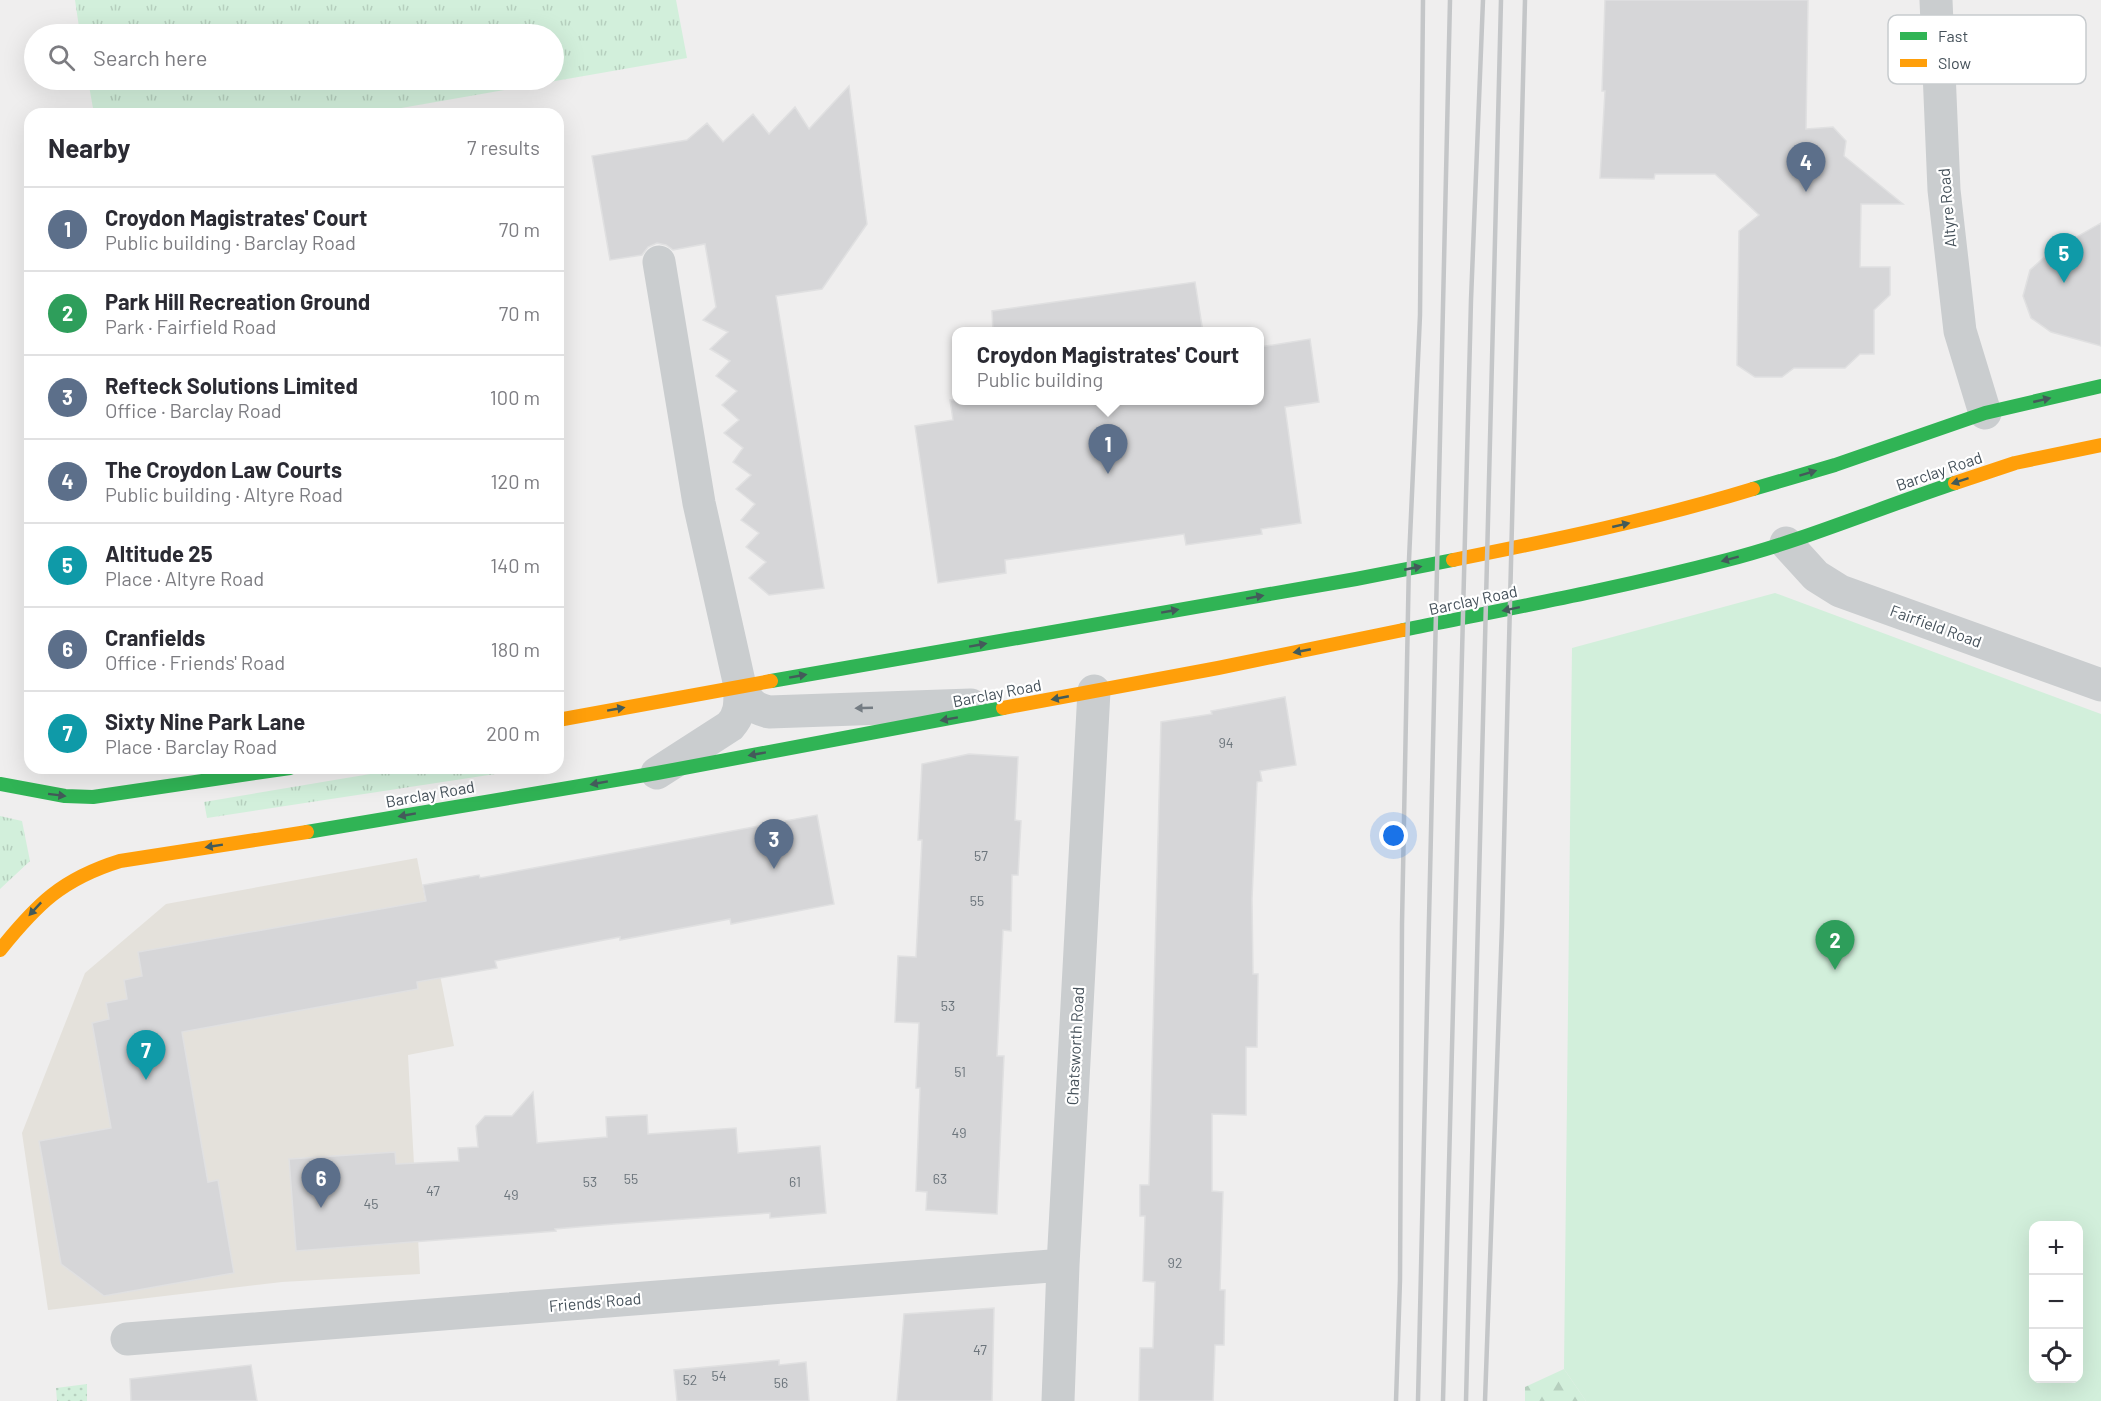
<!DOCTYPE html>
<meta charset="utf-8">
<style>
body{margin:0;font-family:Barlow,sans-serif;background:#f2f2f3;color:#2b2b33}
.controls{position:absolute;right:18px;bottom:18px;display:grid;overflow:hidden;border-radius:12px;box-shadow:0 6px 24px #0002}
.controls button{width:54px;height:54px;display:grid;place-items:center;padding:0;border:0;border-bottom:2px solid #e1e1e2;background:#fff;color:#2b2b33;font:30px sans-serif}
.you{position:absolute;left:1394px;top:836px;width:21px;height:21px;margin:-15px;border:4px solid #fff;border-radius:50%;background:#1a73e8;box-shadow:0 0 0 9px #1a73e833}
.badge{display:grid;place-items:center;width:39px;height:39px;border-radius:50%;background:#80888e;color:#fff;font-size:20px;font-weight:700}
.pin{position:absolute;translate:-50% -50px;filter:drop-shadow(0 2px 3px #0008)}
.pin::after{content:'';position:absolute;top:32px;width:21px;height:18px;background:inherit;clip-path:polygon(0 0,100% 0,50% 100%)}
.popup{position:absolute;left:952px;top:327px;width:312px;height:78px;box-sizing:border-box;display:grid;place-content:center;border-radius:12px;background:#fff;filter:drop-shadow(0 2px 4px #0005);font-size:20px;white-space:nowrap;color:#7c7c81}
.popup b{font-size:22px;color:#2b2b33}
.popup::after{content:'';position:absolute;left:50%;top:100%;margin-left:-12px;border:12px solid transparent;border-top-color:#fff}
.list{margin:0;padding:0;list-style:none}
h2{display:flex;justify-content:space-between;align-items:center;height:78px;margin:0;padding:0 24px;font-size:26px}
h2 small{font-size:20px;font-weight:400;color:#7c7c81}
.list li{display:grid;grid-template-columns:39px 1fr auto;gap:18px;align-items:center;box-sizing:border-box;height:84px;padding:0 24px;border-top:2px solid #e1e1e2}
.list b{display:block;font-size:22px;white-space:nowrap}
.list p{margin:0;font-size:20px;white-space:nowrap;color:#7c7c81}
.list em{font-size:20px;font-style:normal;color:#7c7c81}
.icon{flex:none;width:33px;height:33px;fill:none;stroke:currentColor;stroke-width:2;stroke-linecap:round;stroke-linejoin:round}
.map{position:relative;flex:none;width:2101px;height:1401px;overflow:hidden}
.search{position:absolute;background:#fff;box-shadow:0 6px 24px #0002;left:24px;top:24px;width:540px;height:66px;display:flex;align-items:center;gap:15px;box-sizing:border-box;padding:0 21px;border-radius:33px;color:#7c7c81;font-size:22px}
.panel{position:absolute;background:#fff;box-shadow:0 6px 24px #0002;left:24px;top:108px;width:540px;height:666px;border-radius:18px}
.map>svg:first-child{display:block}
</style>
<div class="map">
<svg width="2101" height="1401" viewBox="0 0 2101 1401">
<defs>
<pattern id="grass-tufts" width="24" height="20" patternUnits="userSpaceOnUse" patternTransform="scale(1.5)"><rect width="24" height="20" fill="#d2efdb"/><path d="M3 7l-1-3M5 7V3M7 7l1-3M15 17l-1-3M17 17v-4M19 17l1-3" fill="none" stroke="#b6cfbe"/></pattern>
<pattern id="forest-firs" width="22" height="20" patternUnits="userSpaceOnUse" patternTransform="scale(1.5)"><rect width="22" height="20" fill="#d2efdb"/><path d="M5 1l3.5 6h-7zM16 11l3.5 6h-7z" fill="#b6cfbe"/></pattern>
<pattern id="garden-dots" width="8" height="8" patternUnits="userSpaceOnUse" patternTransform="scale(1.5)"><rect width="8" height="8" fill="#d2efdb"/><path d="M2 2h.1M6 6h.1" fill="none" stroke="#b6cfbe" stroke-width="1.8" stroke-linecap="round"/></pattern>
</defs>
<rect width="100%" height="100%" fill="#efeeee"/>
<path fill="#e4e1db" d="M 417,858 L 454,1046 L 408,1055 L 420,1274 L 282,1282 L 48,1310 L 22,1133 L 85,973 L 166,904 Z"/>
<path fill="url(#grass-tufts)" d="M 75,0 L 676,0 L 687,58 L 367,114 L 94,114 L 88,80 L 554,80 L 554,34 L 80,34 Z
M 406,768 L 535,768 L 207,818 L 204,802 Z
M 0,816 L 22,821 L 30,861 L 0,889 Z"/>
<path fill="url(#forest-firs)" d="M 1564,1369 L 1586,1401 L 1525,1401 L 1525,1387 Z"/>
<path fill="#d2efdb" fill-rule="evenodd" d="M 1775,593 L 2101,714 L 2101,1401 L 1586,1401 L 1564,1369 L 1572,648 ZM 2034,1226 L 2078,1226 L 2078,1378 L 2034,1378 Z"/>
<path fill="url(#garden-dots)" d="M 87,1384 L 87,1401 L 57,1401 L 56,1388 Z"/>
<path fill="#d6d6d8" stroke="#e0e0e1" stroke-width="1.5" d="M 1605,0 L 1808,0 L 1806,129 L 1833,127 L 1846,141 L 1844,156 L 1903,204 L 1861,204 L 1860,267 L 1890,267 L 1890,295 L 1874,310 L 1874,354 L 1860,354 L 1845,368 L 1794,368 L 1782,377 L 1755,377 L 1737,365 L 1739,231 L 1759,215 L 1715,174 L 1655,174 L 1654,179 L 1600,178 L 1605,91 L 1602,91 Z
M 849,86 L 867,224 L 822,289 L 776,296 L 824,588 L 769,595 L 749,578 L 766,562 L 746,547 L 759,533 L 741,520 L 755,504 L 736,489 L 751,475 L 733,462 L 743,448 L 724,433 L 739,420 L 722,405 L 737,391 L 716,376 L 730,361 L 710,349 L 728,332 L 703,320 L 716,307 L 705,244 L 673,250 L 666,245 L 657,243 L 648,247 L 642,255 L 610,260 L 592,156 L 687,140 L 707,123 L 723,142 L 753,114 L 769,134 L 795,107 L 809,129 Z
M 2101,223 L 2101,346 L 2051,332 L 2031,318 L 2023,296 L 2030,270 L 2050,252 Z
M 1195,282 L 1203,332 L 993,332 L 992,311 Z
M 1310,339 L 1319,402 L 1285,407 L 1301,523 L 1261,529 L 1262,534 L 1186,545 L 1184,534 L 1005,560 L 1006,573 L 938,583 L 915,426 L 953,420 L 950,400 L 1260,400 L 1260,347 Z
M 1285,697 L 1296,765 L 1260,771 L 1262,781 L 1257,782 L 1252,899 L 1253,974 L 1258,974 L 1257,1047 L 1246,1047 L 1246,1115 L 1212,1114 L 1212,1191 L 1223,1192 L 1220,1290 L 1225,1290 L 1224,1345 L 1215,1345 L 1213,1401 L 1139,1401 L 1140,1348 L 1153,1348 L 1155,1282 L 1143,1281 L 1145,1216 L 1140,1216 L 1140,1185 L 1149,1185 L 1161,722 L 1212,714 L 1211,711 Z
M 969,754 L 1018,757 L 1015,820 L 1021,821 L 1018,875 L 1012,875 L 1011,931 L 1003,930 L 997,1056 L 1004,1056 L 997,1214 L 926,1210 L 927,1192 L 916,1191 L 920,1088 L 916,1088 L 919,1023 L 895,1022 L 898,956 L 916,957 L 922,840 L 918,840 L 922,764 Z
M 817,815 L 834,904 L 731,924 L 730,919 L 620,940 L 620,937 L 495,961 L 497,968 L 417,982 L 418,989 L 182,1032 L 208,1182 L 218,1180 L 234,1273 L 104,1296 L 61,1264 L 39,1141 L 111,1128 L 92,1023 L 109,1019 L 106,1003 L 127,999 L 124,980 L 142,976 L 138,952 L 426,901 L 423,885 L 479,875 L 480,878 Z
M 533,1092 L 537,1143 L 607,1137 L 606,1117 L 647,1115 L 648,1134 L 736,1128 L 738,1153 L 820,1146 L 826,1213 L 770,1218 L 770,1213 L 614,1224 L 555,1229 L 556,1231 L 296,1251 L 289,1159 L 395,1152 L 396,1164 L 459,1161 L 458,1148 L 478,1147 L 476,1126 L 485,1116 L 512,1116 Z
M 994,1308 L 992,1401 L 897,1401 L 904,1314 Z
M 779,1360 L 779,1365 L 806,1362 L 809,1401 L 677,1401 L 674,1370 Z
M 251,1365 L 257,1401 L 131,1401 L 130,1379 Z"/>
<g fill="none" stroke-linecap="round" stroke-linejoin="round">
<path stroke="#cacdcf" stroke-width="33" d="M 1936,0 L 1944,190 L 1960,331 L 1985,413
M 1786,543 L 1816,576 L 1840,591 L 2101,685
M 740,686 C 748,702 752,708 769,712 L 971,705
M 657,773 L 730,726 C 741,714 740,703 740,686 L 699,503 L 659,262
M 127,1339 L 1063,1265
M 1058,1401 L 1063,1265 L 1094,691"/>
<path stroke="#30b455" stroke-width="14" d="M 1753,489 L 1835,465 L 1985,413 L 2101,386
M 1403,630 C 1512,608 1620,588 1727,560 C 1805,540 1879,508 1955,483
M 771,681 L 1356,579 L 1453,560
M 0,784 L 65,796 L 93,797 L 290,768
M 307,832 L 657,773 L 1003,708"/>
<path stroke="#ff9f0a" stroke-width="14" d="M 1955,483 L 2015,463 L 2101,445
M 1453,560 C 1554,540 1655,519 1753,489
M 1003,708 L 1218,668 L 1403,630
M 558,720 L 771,681
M 0,950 C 37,904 62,879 120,861 L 307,832"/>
<path stroke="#c4c6c8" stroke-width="4.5" d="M 1396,1401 L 1400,1280 L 1402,924 L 1409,560 L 1420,315 L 1423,0
M 1418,1401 L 1450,0
M 1443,1401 L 1471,300 L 1483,0
M 1466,1401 L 1501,0
M 1485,1401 L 1502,925 L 1525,0"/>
</g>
<defs><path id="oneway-solid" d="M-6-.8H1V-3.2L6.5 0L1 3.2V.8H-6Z" transform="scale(1.5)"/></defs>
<g fill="#435b5a">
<use href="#oneway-solid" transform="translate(2042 400) rotate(-13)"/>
<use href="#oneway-solid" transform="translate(1808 473) rotate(-17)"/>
<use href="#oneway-solid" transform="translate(1960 481) rotate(162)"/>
<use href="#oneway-solid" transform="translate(1621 525) rotate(-13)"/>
<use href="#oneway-solid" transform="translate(1730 559) rotate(165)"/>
<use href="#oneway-solid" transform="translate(1413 568) rotate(-11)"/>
<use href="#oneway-solid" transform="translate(1255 597) rotate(-10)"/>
<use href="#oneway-solid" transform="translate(1511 609) rotate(168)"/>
<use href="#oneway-solid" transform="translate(1170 611) rotate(-10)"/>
<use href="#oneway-solid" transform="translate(978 645) rotate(-10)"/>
<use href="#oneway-solid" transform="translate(1302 651) rotate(169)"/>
<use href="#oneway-solid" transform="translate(798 676) rotate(-10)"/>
<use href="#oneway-solid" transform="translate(1060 698) rotate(169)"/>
<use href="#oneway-solid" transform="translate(616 709) rotate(-10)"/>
<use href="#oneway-solid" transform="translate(949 719) rotate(170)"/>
<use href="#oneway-solid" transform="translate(757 754) rotate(170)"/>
<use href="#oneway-solid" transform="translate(599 783) rotate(170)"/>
<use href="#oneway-solid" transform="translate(57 795) rotate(7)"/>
<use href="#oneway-solid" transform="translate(407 815) rotate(170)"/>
<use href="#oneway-solid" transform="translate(214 846) rotate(171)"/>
<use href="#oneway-solid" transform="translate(35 909) rotate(133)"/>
</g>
<use fill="#747c83" href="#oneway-solid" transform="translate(864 708) rotate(178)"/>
<g text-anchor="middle" stroke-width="4.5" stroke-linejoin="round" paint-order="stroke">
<g font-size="14" fill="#6b747b">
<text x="1226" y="748">94</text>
<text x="981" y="861">57</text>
<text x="977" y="906">55</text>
<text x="948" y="1011">53</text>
<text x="960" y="1077">51</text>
<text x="959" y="1138">49</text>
<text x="631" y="1184">55</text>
<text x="940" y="1184">63</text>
<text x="590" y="1187">53</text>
<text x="795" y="1187">61</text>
<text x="433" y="1196">47</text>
<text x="511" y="1200">49</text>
<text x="371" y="1209">45</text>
<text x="1175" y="1268">92</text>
<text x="980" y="1355">47</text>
<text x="719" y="1381">54</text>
<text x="690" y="1385">52</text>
<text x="781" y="1388">56</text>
</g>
<g font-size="16" fill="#45515a" stroke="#fff">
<text transform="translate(1947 208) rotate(-95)" y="6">Altyre Road</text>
<text transform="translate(1939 471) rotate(-19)" y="6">Barclay Road</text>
<text transform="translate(1473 600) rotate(-12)" y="6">Barclay Road</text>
<text transform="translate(1936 626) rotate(20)" y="6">Fairfield Road</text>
<text transform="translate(997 693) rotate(-11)" y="6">Barclay Road</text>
<text transform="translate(430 794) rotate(-10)" y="6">Barclay Road</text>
<text transform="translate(1075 1046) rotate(-87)" y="6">Chatsworth Road</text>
<text transform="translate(595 1302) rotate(-5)" y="6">Friends' Road</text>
</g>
</g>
<rect x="1888" y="15" width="198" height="69" rx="9" fill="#fff" stroke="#c7cbce" stroke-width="1.5"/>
<rect x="1900" y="32" width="27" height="8" fill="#30b455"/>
<rect x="1900" y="59" width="27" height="8" fill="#ff9f0a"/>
<g font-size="16" fill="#45515a">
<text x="1938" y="42">Fast</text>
<text x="1938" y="69">Slow</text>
</g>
</svg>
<div class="controls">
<button>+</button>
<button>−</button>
<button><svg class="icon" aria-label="locate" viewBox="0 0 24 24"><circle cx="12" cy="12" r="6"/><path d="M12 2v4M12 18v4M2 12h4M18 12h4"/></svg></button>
</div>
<div class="you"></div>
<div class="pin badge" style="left:1108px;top:474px;background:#5c6f8a">1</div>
<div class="popup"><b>Croydon Magistrates' Court</b>Public building</div>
<div class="pin badge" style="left:1835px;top:970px;background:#2e9e5b">2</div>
<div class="pin badge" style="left:774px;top:869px;background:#5c6f8a">3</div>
<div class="pin badge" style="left:1806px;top:192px;background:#5c6f8a">4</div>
<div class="pin badge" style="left:2064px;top:283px;background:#0f9aa8">5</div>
<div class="pin badge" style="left:321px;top:1208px;background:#5c6f8a">6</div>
<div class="pin badge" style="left:146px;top:1080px;background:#0f9aa8">7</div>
<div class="search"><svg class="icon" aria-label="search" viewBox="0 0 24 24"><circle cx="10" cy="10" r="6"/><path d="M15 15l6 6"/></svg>Search here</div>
<section class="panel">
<h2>Nearby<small>7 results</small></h2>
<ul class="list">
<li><span class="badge" style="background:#5c6f8a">1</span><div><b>Croydon Magistrates' Court</b><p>Public building · Barclay Road</p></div><em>70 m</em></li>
<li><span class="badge" style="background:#2e9e5b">2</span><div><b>Park Hill Recreation Ground</b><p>Park · Fairfield Road</p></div><em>70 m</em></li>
<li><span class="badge" style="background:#5c6f8a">3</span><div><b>Refteck Solutions Limited</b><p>Office · Barclay Road</p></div><em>100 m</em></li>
<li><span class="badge" style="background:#5c6f8a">4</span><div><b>The Croydon Law Courts</b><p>Public building · Altyre Road</p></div><em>120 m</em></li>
<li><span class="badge" style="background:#0f9aa8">5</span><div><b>Altitude 25</b><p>Place · Altyre Road</p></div><em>140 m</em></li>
<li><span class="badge" style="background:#5c6f8a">6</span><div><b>Cranfields</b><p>Office · Friends' Road</p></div><em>180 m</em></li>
<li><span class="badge" style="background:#0f9aa8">7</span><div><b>Sixty Nine Park Lane</b><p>Place · Barclay Road</p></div><em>200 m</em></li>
</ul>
</section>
</div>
